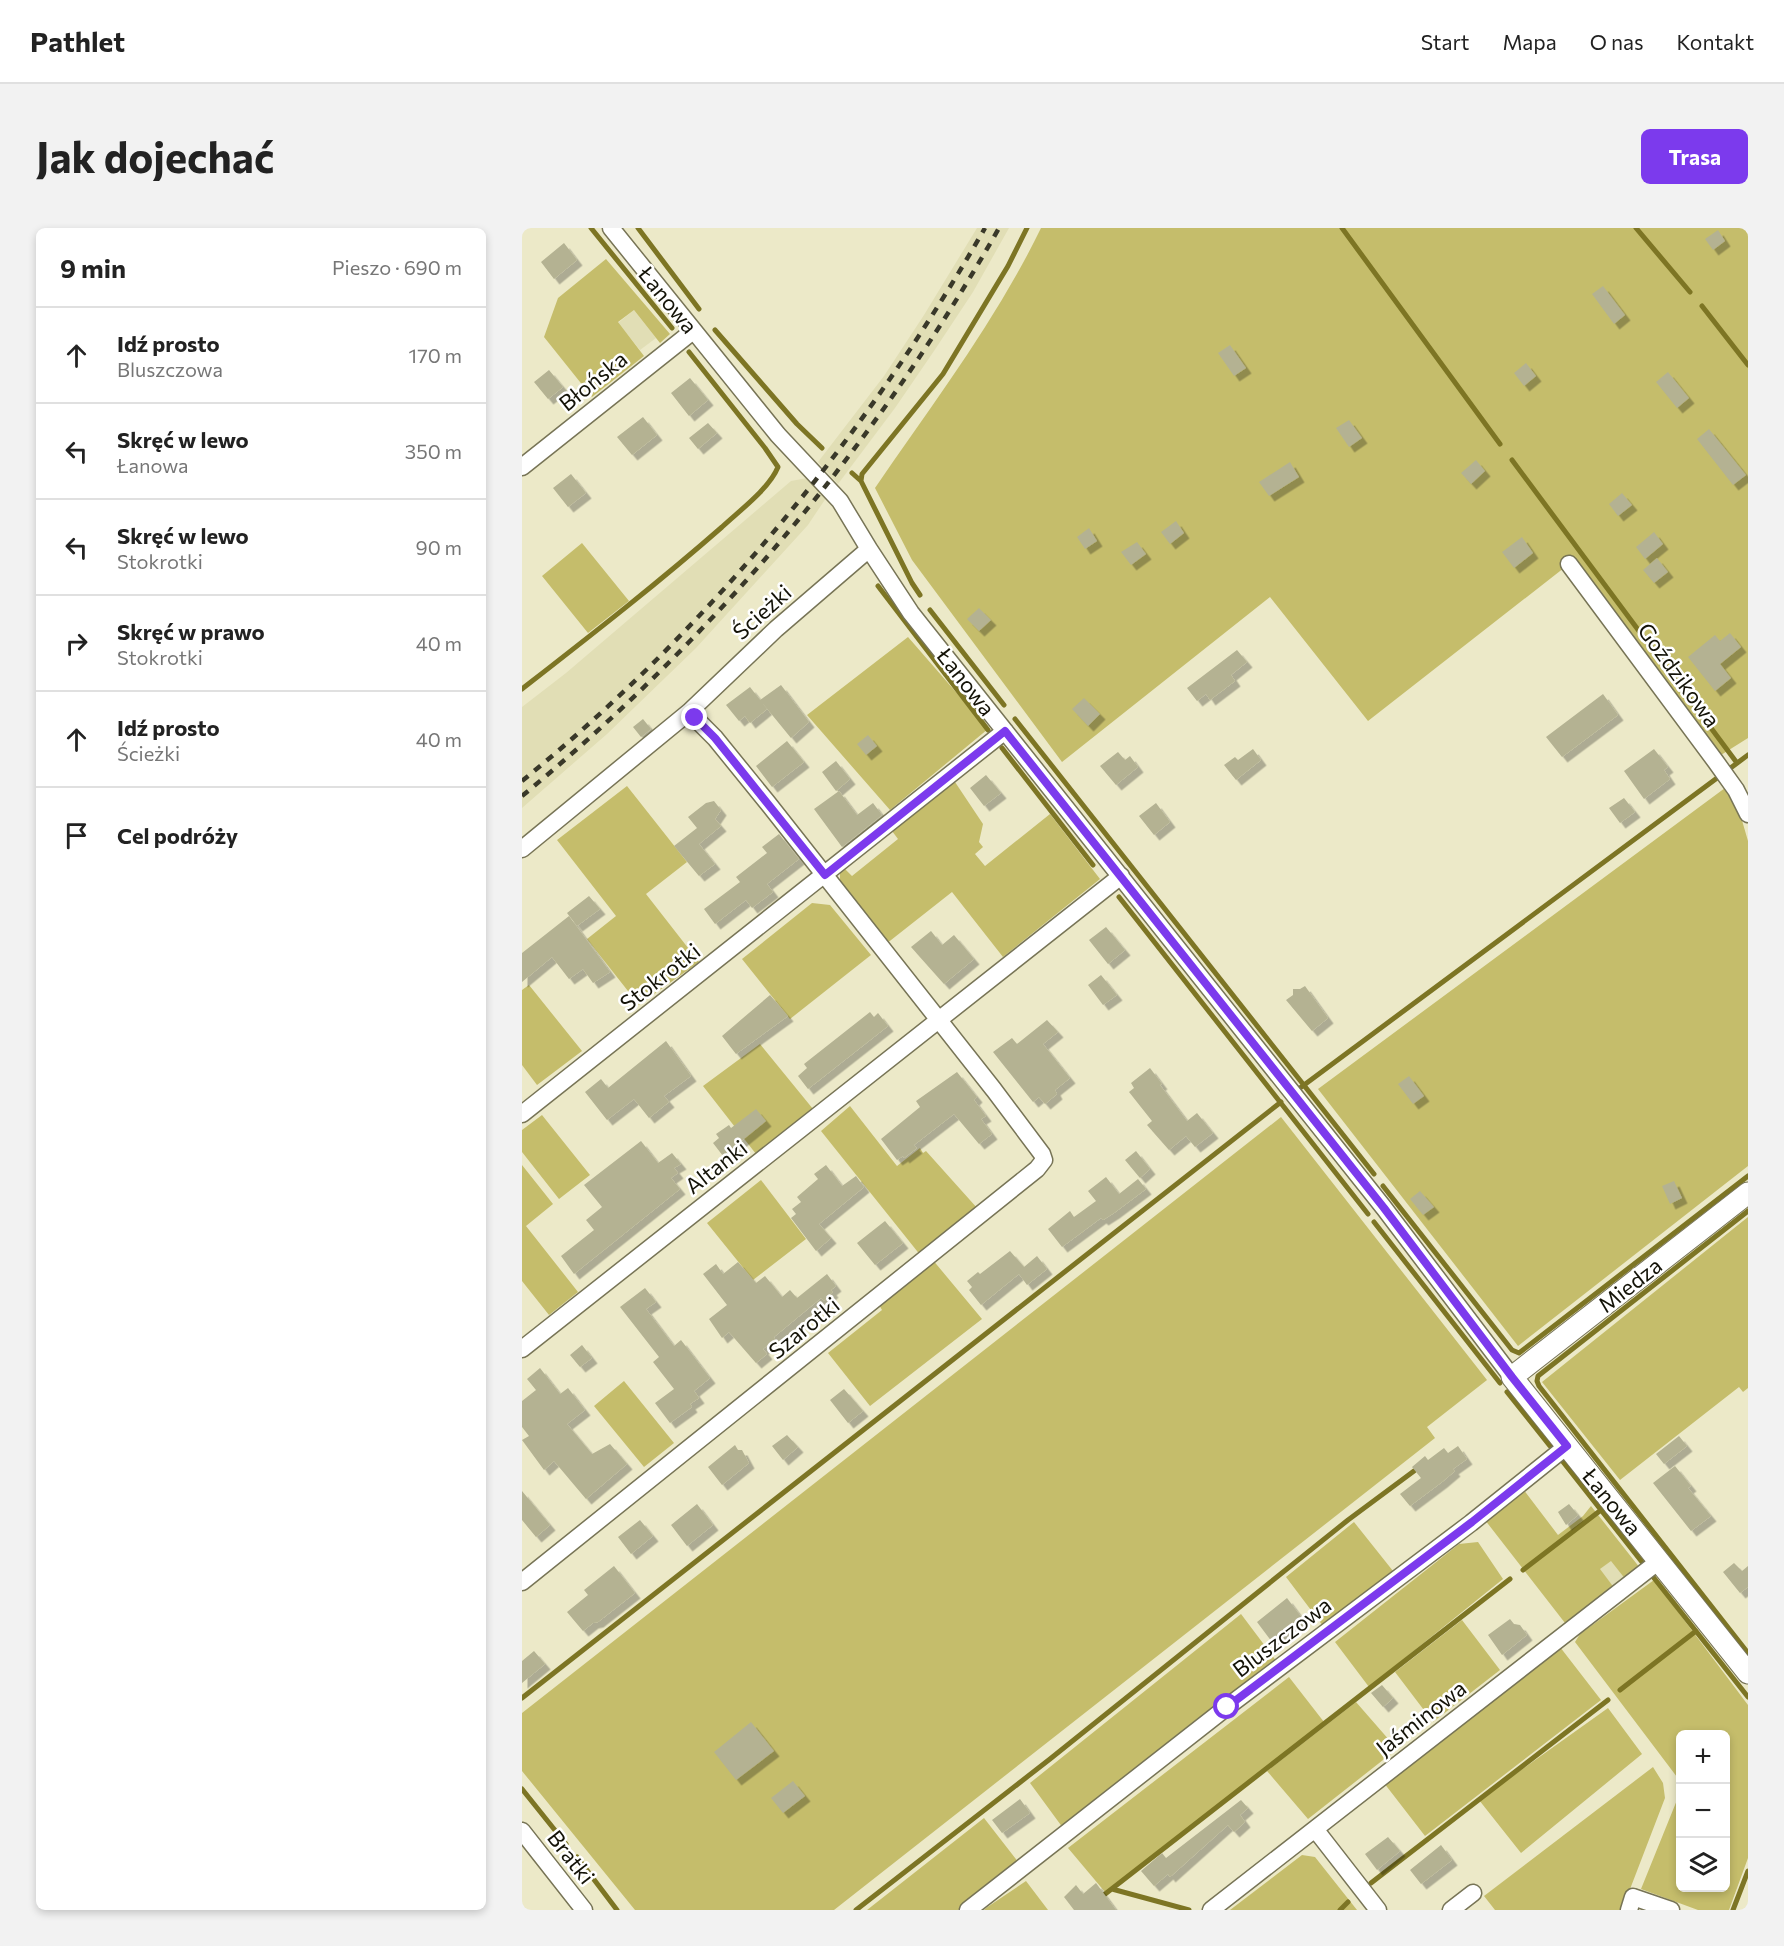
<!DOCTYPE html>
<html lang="pl">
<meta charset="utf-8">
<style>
body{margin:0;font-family:Commissioner,sans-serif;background:#f2f2f2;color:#222}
.controls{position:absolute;right:18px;bottom:18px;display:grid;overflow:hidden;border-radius:9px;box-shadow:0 3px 9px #0003}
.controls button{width:54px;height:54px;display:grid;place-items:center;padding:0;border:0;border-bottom:2px solid #e0e0e0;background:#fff;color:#222;font:30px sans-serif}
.stop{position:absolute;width:18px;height:18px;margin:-14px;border:4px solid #7c3aed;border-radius:50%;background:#fff}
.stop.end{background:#7c3aed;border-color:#fff;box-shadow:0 2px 6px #0008}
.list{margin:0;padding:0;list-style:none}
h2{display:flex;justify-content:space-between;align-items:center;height:78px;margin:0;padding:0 24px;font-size:26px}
h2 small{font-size:20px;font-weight:400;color:#767676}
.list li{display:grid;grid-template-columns:39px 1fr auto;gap:18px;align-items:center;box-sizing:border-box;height:96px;padding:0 24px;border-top:2px solid #e0e0e0}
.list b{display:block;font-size:22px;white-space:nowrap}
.list p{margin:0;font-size:20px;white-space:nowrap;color:#767676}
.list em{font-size:20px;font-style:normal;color:#767676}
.icon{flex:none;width:33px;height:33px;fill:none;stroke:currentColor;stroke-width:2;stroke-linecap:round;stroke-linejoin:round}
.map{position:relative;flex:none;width:1226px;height:1682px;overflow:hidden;border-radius:9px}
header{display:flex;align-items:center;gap:36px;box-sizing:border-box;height:84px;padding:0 30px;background:#fff;border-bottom:2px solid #e0e0e0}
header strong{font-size:28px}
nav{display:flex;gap:33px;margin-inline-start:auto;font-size:21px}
.intro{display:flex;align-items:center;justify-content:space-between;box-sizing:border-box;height:144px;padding:0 36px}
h1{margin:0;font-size:42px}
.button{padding:15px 27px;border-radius:9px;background:#7c3aed;color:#fff;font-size:21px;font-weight:700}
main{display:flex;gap:36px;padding:0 36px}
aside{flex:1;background:#fff;border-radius:9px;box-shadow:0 3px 9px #0003}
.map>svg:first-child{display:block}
</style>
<header>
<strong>Pathlet</strong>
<nav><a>Start</a><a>Mapa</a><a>O nas</a><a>Kontakt</a></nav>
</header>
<div class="intro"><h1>Jak dojechać</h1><a class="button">Trasa</a></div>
<main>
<aside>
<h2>9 min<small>Pieszo · 690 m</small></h2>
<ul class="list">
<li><svg class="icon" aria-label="ahead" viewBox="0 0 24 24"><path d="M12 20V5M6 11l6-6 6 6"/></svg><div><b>Idź prosto</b><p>Bluszczowa</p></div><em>170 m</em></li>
<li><svg class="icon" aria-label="left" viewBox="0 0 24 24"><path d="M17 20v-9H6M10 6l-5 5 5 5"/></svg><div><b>Skręć w lewo</b><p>Łanowa</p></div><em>350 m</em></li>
<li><svg class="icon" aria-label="left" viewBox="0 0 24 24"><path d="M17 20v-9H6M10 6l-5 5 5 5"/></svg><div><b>Skręć w lewo</b><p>Stokrotki</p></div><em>90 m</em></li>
<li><svg class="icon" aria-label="right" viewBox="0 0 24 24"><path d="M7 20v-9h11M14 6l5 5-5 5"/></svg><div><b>Skręć w prawo</b><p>Stokrotki</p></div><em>40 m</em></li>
<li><svg class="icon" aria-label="ahead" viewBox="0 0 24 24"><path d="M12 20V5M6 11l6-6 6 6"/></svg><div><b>Idź prosto</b><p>Ścieżki</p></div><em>40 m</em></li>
<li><svg class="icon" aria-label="arrive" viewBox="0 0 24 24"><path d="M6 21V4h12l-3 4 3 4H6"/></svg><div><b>Cel podróży</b></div></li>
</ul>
</aside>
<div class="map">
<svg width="1226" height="1682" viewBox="0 0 1226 1682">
<defs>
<filter id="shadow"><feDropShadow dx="5.5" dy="5.5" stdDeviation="0" flood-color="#0004"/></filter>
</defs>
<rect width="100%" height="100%" fill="#ece9c8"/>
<path fill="#e1deb5" d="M 455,0 L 487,0 L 451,64 L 412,123 L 373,180 L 316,256 L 296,234 L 362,148 L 402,87 Z
M 112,82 L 134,110 L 118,122 L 96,95 Z
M 285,250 L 304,270 L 286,297 L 174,420 L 85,506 L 0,580 L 0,479 L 44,445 L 269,253 Z
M 1089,1332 L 1104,1352 L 1093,1361 L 1077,1341 Z"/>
<path fill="#c5bd6b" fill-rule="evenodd" d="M 519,0 L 1226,0 L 1226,510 L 1191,532 L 1047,336 L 846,493 L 748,369 L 540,534 L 390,332 L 353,260 C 411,175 474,93 519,0 Z
M 84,31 L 148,106 L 138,115 L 112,82 L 96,94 L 122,128 L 70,169 L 22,109 L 36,70 Z
M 60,315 L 107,373 L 66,405 L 20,348 Z
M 386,409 L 466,501 L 368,582 L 285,487 Z
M 433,554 L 461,596 L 457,614 L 461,619 L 453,626 L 463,638 L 528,586 L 578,651 L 481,729 L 430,664 L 364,716 L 318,656 L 318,644 L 323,641 L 330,648 L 376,611 L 370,603 Z
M 105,558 L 165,634 L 124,666 L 177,734 L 117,777 L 65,711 L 94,688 L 35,612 Z
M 1203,560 L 1219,589 L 1226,613 L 1226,938 L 996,1118 L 796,861 Z
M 290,675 L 308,677 L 349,727 L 268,791 L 220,731 Z
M 7,757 L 60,823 L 15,857 L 0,837 L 0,762 Z
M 238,816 L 291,881 L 234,926 L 181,858 Z
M 328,878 L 375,938 L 398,920 L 401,925 L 404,923 L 456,981 L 399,1028 L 299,903 Z
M 20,887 L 68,947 L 37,971 L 0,924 L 0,902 Z
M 759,889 L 965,1152 L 905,1199 L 913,1210 L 312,1682 L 113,1682 L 0,1543 L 0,1485 Z
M 0,937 L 31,976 L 4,998 L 56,1064 L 27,1087 L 0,1053 Z
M 239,952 L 284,1011 L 231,1052 L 185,995 Z
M 1226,989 L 1226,1160 L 1221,1164 L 1217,1159 L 1098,1252 L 1020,1154 Z
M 410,1031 L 460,1091 L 348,1178 L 306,1125 L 360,1082 L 356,1075 Z
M 102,1153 L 152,1215 L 122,1239 L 72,1178 Z
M 1001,1261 L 1036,1307 L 1061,1288 L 1069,1278 L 1118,1340 L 1104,1352 L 1089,1333 L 1078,1341 L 1093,1361 L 1056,1391 L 1043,1395 L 963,1292 Z
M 832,1294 L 871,1343 L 801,1398 L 764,1349 Z
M 956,1314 L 981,1351 L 847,1459 L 813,1414 L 937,1316 Z
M 1132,1352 L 1226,1477 L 1226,1630 L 1207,1682 L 1176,1682 L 1119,1661 L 1155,1572 L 1155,1549 L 1053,1414 L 1058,1406 ZM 1204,1506 L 1204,1660 L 1158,1660 L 1158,1506 Z
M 719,1386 L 755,1434 L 541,1600 L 508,1555 Z
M 940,1392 L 978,1442 L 911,1494 L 873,1444 Z
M 1038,1419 L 1079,1472 L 903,1608 L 862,1555 Z
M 767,1449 L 802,1494 L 583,1664 L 546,1620 Z
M 834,1474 L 875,1521 L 786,1591 L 745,1543 Z
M 1086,1480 L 1120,1526 L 999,1625 L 957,1572 Z
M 1131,1539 L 1141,1555 L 1143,1570 L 1100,1682 L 973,1682 L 962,1668 Z
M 462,1590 L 497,1635 L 436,1682 L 345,1682 Z
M 780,1627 L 793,1629 L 835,1682 L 708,1682 Z
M 504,1653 L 526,1682 L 462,1682 L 464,1680 Z"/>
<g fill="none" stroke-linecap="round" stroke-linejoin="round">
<path stroke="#7d7524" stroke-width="5" d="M 69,0 L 150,100
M 116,0 L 177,81
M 820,0 L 978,216
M 1114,0 L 1168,64
M 1180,78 L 1226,137
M 193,102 L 275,196 L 300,220
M 990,232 L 1215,535
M 330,245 L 339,253
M 356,358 L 466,502
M 398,367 L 390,355 L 339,253 L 340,246 L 421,146 L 486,38 L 505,0
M 408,382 L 482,477
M 0,461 C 68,408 135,356 200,299 C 217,283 247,261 256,239 L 243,220 L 167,124
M 493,491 L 852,946
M 480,520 L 571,637
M 597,669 L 846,986
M 778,860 L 1226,527
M 861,958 L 990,1122 L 997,1125 L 1226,948
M 1226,983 L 1016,1148 L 1015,1153 L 1017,1158 L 1226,1425
M 852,994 L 978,1155
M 985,1164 L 1028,1218
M 1038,1230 L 1120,1334
M 1001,1342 L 1079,1282
M 1132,1350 L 1226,1469
M 1098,1462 L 1174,1403
M 0,1470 L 759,874
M 0,1561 L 44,1616
M 55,1629 L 95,1682
M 849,1655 L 1086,1472
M 590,1661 L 667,1682
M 578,1670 L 988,1351
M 334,1682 L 528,1531 L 826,1292 L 892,1243
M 818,1682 L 826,1674
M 1211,1682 L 1226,1643"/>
</g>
<path fill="#b4b292" filter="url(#shadow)" d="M 1196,2 L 1203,13 L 1191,22 L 1183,11 Z
M 42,15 L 55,32 L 32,51 L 19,34 Z
M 1081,58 L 1103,87 L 1092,96 L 1070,66 Z
M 708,117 L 724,140 L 712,148 L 696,125 Z
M 1004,135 L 1014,148 L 1002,158 L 992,145 Z
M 27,142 L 41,159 L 26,171 L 12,154 Z
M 1146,144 L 1167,170 L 1155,180 L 1134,154 Z
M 168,150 L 186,172 L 167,188 L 149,165 Z
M 121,189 L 135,207 L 110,227 L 95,209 Z
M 827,192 L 840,210 L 827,219 L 814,200 Z
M 186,195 L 195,205 L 176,221 L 167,210 Z
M 1187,201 L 1224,247 L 1211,257 L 1175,211 Z
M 954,232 L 963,243 L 949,256 L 939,245 Z
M 768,234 L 777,249 L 747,268 L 737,254 Z
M 49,246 L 64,265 L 46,279 L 31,260 Z
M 1100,265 L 1110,277 L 1096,288 L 1087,276 Z
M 654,293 L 662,305 L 648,316 L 639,304 Z
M 567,300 L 575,313 L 563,321 L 555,309 Z
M 1132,304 L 1141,316 L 1123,331 L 1114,319 Z
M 1000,309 L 1011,325 L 992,340 L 980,324 Z
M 615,314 L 624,326 L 609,337 L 599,324 Z
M 1135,330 L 1146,344 L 1132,355 L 1121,342 Z
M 457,380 L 469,392 L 457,403 L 445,391 Z
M 1208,405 L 1219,419 L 1198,436 L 1209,450 L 1193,463 L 1166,429 L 1193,407 L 1198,413 Z
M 715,422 L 725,434 L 709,447 L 713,453 L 688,472 L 684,466 L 675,473 L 665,460 Z
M 259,457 L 287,494 L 269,510 L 238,472 Z
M 228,459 L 245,481 L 228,495 L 223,488 L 217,493 L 204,477 Z
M 1081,466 L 1096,487 L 1040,529 L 1024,509 Z
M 562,470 L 578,486 L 566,498 L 550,481 Z
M 121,491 L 129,501 L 119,509 L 111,499 Z
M 346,507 L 355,518 L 344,527 L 335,516 Z
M 265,513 L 282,534 L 250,559 L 234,538 Z
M 731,521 L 739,532 L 714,552 L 702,537 L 713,529 L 716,532 Z
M 1132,521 L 1146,539 L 1142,542 L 1148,551 L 1122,571 L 1102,543 Z
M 596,524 L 603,532 L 608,528 L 616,539 L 594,557 L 578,538 Z
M 314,533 L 328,551 L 314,563 L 300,544 Z
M 464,547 L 479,565 L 462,578 L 448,560 Z
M 317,563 L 335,587 L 351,575 L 360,587 L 320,619 L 292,581 Z
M 1102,570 L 1113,584 L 1098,595 L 1087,580 Z
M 192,573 L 199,582 L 193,591 L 199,598 L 177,616 L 193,636 L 177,648 L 152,618 L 175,600 L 166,589 L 184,575 Z
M 634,575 L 648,594 L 632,607 L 617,588 Z
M 257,606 L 277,631 L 245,656 L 251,664 L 230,680 L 224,672 L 193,696 L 182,681 L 218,654 L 214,649 L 245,625 L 240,619 Z
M 67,668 L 78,681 L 55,698 L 45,685 Z
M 47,688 L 88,744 L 71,755 L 61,741 L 47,751 L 30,729 L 0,754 L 0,725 Z
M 584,699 L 603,722 L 586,736 L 567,712 Z
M 409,703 L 420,717 L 432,707 L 452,731 L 422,756 L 389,719 Z
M 579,747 L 595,767 L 581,777 L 566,757 Z
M 783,758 L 806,790 L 790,803 L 764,772 L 771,767 L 771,761 L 778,761 Z
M 248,767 L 266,788 L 214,826 L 200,808 Z
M 348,784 L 352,789 L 356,785 L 366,798 L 286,861 L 276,848 L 285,840 L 282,836 Z
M 525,792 L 536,804 L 521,816 L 548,850 L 533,862 L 535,866 L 523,876 L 517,869 L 511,874 L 471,824 L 490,810 L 495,816 Z
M 144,813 L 169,848 L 142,868 L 147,874 L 127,890 L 112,871 L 85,892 L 63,864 L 79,851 L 86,860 Z
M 628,840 L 640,856 L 638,857 L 665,893 L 675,885 L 691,905 L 673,919 L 664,908 L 647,922 L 625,897 L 630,893 L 607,864 L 612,860 L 609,855 Z
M 435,844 L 455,869 L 452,872 L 464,888 L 459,891 L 470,906 L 457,916 L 432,886 L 392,917 L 395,920 L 382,930 L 381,928 L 375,932 L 359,911 L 398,879 L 394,873 Z
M 887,848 L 902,868 L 891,876 L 876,856 Z
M 234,881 L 244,893 L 201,928 L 191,915 L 197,910 L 194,906 L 207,897 L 209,900 Z
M 119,913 L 136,935 L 150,925 L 159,936 L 152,940 L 156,945 L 149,950 L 158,961 L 52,1046 L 39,1028 L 72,1002 L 64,992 L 80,979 L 62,957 Z
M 614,923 L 628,941 L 618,950 L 603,932 Z
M 304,937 L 320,958 L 334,948 L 342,959 L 297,996 L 309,1010 L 294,1023 L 269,990 L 274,986 L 270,981 L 279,974 L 275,969 L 296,951 L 292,946 Z
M 584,949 L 597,966 L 616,951 L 624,961 L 592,985 L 581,992 L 579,990 L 540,1019 L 526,1001 L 548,983 L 552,989 L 574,973 L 566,963 Z
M 1152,953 L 1160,970 L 1148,976 L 1140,958 Z
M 898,963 L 912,979 L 901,987 L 888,971 Z
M 363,993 L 381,1015 L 353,1037 L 335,1015 Z
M 488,1023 L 502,1039 L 515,1028 L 525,1041 L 505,1057 L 497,1046 L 459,1077 L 447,1062 L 450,1059 L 445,1053 L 456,1044 L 458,1046 Z
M 216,1034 L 234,1055 L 243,1048 L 260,1069 L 268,1062 L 275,1070 L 305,1046 L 314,1058 L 309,1062 L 311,1064 L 302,1073 L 299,1070 L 252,1109 L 253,1111 L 241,1121 L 245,1126 L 234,1135 L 207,1104 L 200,1110 L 187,1091 L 205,1077 L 181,1046 L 194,1036 L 201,1046 Z
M 123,1060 L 134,1074 L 124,1081 L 152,1118 L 159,1112 L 188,1150 L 172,1163 L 177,1170 L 168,1176 L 170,1179 L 148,1195 L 133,1175 L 152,1161 L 131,1134 L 137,1129 L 98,1079 Z
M 60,1117 L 70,1130 L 58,1139 L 48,1127 Z
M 18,1140 L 38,1166 L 46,1160 L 63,1182 L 45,1196 L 70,1226 L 88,1216 L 105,1236 L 64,1271 L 32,1233 L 22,1242 L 0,1212 L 7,1208 L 0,1199 L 0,1173 L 14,1162 L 5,1151 Z
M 322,1161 L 341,1183 L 326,1195 L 308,1172 Z
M 265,1207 L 276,1219 L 261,1232 L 250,1218 Z
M 1157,1208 L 1165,1218 L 1142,1236 L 1134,1226 Z
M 213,1217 L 216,1222 L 220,1222 L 227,1235 L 200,1257 L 186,1239 Z
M 936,1218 L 945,1231 L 931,1241 L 933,1243 L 920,1254 L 888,1278 L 878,1266 L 899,1250 L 890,1239 L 903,1228 L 906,1232 L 922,1220 L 926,1225 Z
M 1153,1238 L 1169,1258 L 1166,1260 L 1189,1288 L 1169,1303 L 1131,1255 Z
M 0,1263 L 28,1297 L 14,1309 L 0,1292 Z
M 175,1276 L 191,1297 L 165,1318 L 149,1297 Z
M 1047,1276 L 1056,1287 L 1044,1297 L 1036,1284 Z
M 118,1292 L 131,1308 L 109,1326 L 96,1309 Z
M 1212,1335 L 1220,1343 L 1226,1338 L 1226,1359 L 1218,1365 L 1201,1344 Z
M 92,1338 L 113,1365 L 76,1394 L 71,1395 L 61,1403 L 45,1384 L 66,1367 L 62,1362 Z
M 765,1370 L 780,1390 L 750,1414 L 735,1394 Z
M 988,1391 L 992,1396 L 998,1397 L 1005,1407 L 980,1427 L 966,1407 Z
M 12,1423 L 23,1436 L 0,1455 L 0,1433 Z
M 860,1457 L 871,1470 L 861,1479 L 849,1465 Z
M 229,1494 L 252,1523 L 214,1552 L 192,1524 Z
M 271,1553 L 283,1568 L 261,1585 L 249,1570 Z
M 498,1571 L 508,1585 L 480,1605 L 470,1592 Z
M 719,1572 L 726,1580 L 718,1587 L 723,1594 L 712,1604 L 706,1597 L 648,1649 L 646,1646 L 632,1658 L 619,1643 L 640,1625 L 644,1630 Z
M 866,1609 L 878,1623 L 855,1642 L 843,1626 Z
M 919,1617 L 930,1632 L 899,1656 L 888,1642 Z
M 574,1655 L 594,1682 L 552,1682 L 542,1669 L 554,1657 L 561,1666 Z"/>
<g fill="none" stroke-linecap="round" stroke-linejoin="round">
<g stroke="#777456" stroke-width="19">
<path id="minor" d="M 89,0 L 256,207 L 318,273 L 347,321 L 389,385 L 862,980 L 990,1149
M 0,239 L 171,103
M 1047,336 L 1194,534 L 1214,562 L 1226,586
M 0,621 L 167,484 L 254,401 L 347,321
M 0,886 L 483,503
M 0,1121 L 599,648
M 0,1354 L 515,941 L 522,932 L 520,926 L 472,862 L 245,574 L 193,510 L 167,484
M 793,1601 L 856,1682
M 0,1603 L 62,1682
M 446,1682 L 705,1479 L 949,1295 L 1045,1218
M 689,1682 L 1137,1333
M 929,1682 L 951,1665
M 1107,1682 L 1111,1669 L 1149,1682"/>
</g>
<g stroke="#777456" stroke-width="23">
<path id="tertiary" d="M 1226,965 L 990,1149 L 1226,1445"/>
</g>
<use href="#minor" stroke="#fff" stroke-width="16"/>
<use href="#tertiary" stroke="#fff" stroke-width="21"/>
<path stroke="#393829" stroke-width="4.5" stroke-dasharray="8 8" stroke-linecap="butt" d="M 0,553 C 187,401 343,209 463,0
M 0,568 C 192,410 354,217 477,0"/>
</g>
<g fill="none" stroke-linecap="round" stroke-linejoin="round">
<path stroke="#7c3aed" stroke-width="8" d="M 173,490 L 193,510 L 303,647 L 483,503 L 862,980 L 990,1149 L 1045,1218 L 950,1294 L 705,1479"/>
</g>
<g text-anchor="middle" stroke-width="5" stroke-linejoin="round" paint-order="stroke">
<g font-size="22" fill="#131207" stroke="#fff">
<text transform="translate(146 72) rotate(51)" y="8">Łanowa</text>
<text transform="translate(71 153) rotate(-39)" y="8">Błońska</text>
<text transform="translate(240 384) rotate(-42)" y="8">Ścieżki</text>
<text transform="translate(1157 447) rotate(54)" y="8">Goździkowa</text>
<text transform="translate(444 454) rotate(52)" y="8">Łanowa</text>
<text transform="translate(138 749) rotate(-38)" y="8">Stokrotki</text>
<text transform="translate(194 939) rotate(-38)" y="8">Altanki</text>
<text transform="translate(1108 1057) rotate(-38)" y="8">Miedza</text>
<text transform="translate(282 1100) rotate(-39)" y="8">Szarotki</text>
<text transform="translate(1090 1274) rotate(51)" y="8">Łanowa</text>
<text transform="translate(760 1409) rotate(-37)" y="8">Bluszczowa</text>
<text transform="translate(899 1490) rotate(-38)" y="8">Jaśminowa</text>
<text transform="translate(49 1629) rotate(52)" y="8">Bratki</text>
</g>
</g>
</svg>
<div class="controls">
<button>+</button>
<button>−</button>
<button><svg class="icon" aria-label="layers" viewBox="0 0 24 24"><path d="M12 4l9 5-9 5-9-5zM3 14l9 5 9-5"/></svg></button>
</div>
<div class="stop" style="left:705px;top:1479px"></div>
<div class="stop end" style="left:173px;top:490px"></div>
</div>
</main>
